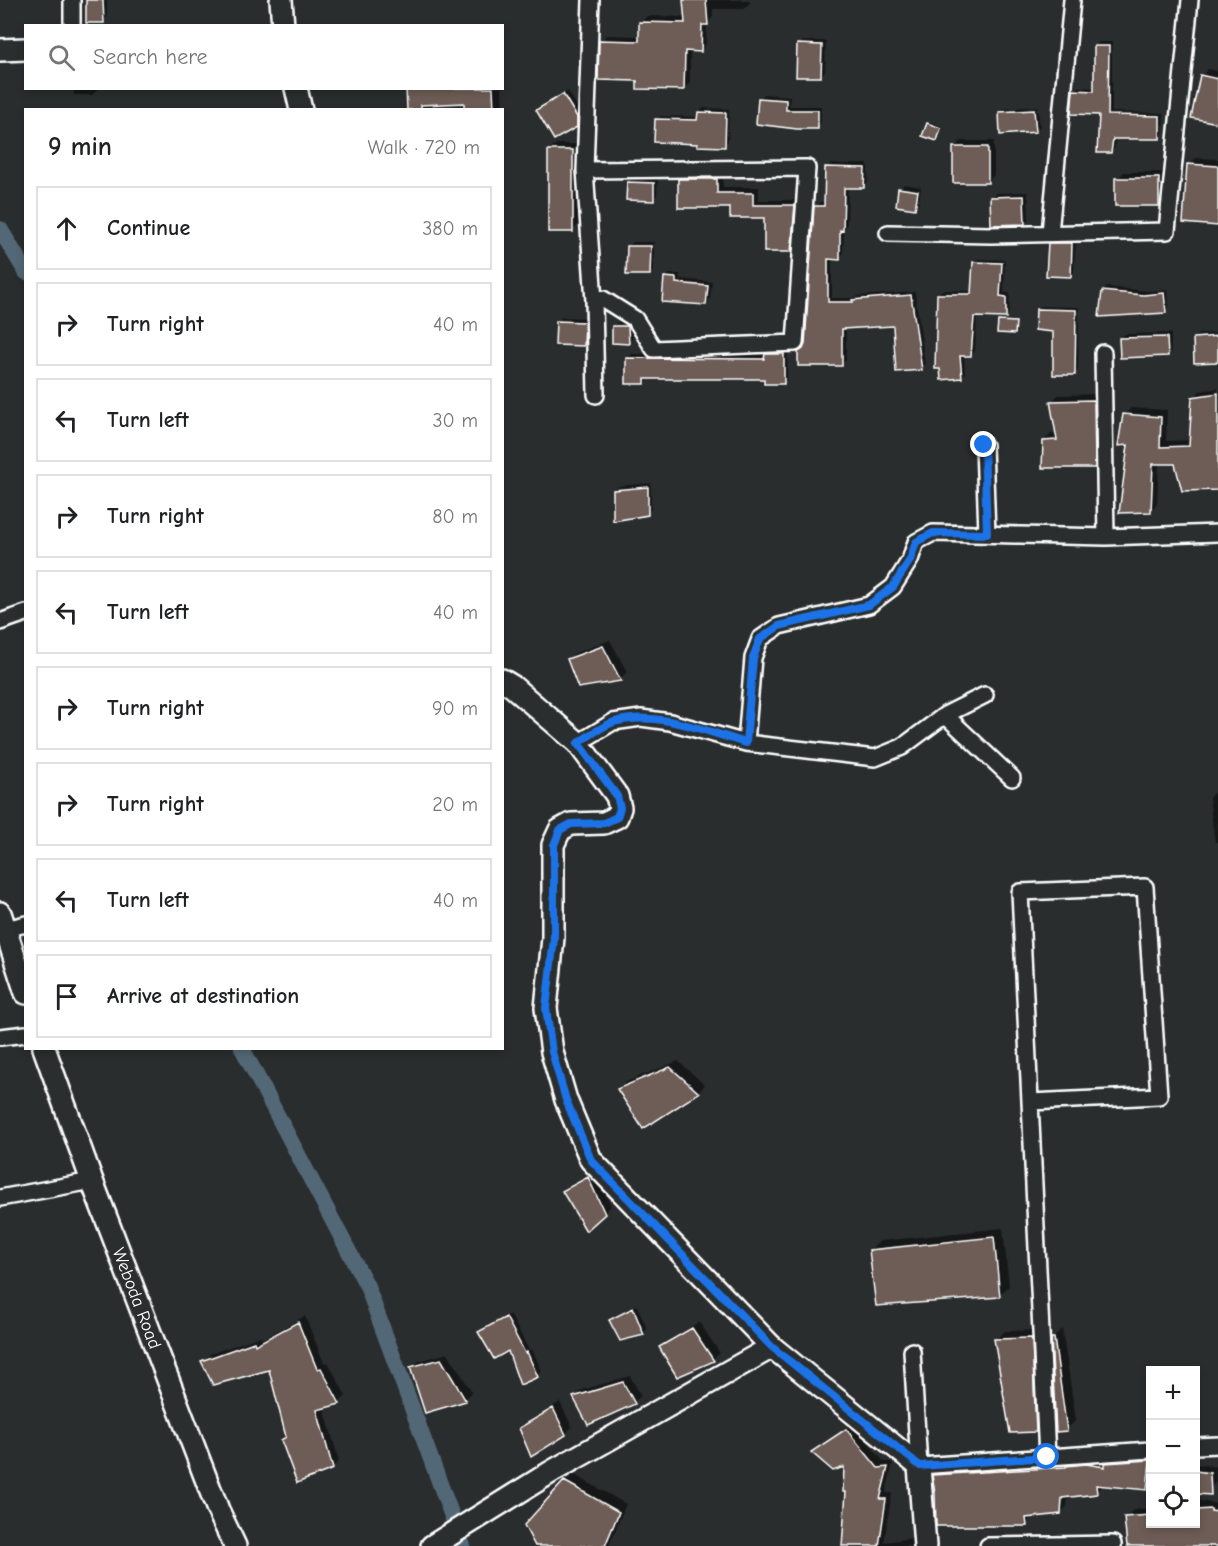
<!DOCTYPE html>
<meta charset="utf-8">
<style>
body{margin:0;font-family:"Comic Neue",sans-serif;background:#f2f2f2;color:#202124}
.controls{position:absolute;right:18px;bottom:18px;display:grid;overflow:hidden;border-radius:0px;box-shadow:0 3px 9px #0003}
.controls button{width:54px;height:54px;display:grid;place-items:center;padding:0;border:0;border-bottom:2px solid #e0e0e0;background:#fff;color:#202124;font:30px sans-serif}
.stop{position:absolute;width:18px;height:18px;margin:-14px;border:4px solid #1a73e8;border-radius:50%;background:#fff}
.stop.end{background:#1a73e8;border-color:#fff;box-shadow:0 2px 6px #0008}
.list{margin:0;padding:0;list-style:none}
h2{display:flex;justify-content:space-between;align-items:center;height:78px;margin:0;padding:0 24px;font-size:26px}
h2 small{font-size:20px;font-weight:400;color:#757577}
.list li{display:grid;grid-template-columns:39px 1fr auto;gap:18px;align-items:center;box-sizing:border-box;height:84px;margin:0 12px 12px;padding:0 12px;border:2px solid #e0e0e0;border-radius:0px}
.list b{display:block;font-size:22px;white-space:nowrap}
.list em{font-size:20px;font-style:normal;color:#757577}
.icon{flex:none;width:33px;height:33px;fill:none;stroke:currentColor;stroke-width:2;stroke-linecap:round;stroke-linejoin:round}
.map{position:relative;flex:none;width:1218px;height:1546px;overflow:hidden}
.search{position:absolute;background:#fff;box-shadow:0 3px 9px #0003;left:24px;top:24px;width:480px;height:66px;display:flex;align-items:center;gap:15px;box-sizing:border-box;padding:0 21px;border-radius:0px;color:#757577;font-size:22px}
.panel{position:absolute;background:#fff;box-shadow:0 3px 9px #0003;left:24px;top:108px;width:480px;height:942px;border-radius:0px}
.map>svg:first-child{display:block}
</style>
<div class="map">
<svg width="1218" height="1546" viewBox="0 0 1218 1546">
<rect width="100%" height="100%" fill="#2a2d2e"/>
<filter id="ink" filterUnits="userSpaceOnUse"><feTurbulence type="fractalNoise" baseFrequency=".0167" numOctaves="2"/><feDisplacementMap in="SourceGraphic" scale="12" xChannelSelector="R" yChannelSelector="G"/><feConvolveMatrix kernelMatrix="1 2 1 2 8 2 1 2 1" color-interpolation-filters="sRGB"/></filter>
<g filter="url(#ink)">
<path fill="#0007" d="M 87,0 L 107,0 L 107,17 L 103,21 Z
M 685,0 L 750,0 L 750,3 L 744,9 L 713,9 L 713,17 L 707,24 L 706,44 L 700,50 L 690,50 L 690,83 L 684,88 L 638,79 L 601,41 L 607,35 L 640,36 L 641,22 L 647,16 L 686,17 Z
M 803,41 L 826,41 L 825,71 L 821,76 L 799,45 Z
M 1099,42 L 1112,42 L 1112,112 L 1164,113 L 1163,134 L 1159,138 L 1116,137 L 1115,148 L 1111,152 L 1100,114 L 1075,91 L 1079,87 L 1095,88 L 1095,46 Z
M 1208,69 L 1218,71 L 1218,122 L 1201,76 Z
M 74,88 L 97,88 L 97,90 L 92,95 L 74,95 Z
M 408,88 L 502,88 L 503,115 L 502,110 L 466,110 L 465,102 L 430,103 L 427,110 L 409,110 Z
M 568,91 L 581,113 L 581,121 L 576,126 L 538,110 Z
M 764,94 L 790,96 L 789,106 L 821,106 L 821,123 L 817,128 L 760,99 Z
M 1038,106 L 1038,108 L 1003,111 L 1003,114 L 1038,111 L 1040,126 L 1035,131 L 1000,113 L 1004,109 Z
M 703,108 L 729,109 L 728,141 L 724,145 L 698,142 L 656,120 L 661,116 L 699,117 L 699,113 Z
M 930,122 L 942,126 L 936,139 L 928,123 Z
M 961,141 L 994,141 L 994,175 L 987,182 L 954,148 Z
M 556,144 L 580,144 L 580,223 L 573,230 L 549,151 Z
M 1196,158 L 1218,159 L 1218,224 L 1189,165 Z
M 831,164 L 868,164 L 868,182 L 864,187 L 848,186 L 847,225 L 844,228 L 843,254 L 839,258 L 832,258 L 832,298 L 856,298 L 858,296 L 915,292 L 925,364 L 921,369 L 894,324 L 846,327 L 846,360 L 841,364 L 805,348 L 816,207 L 820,202 L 825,202 L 826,168 Z
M 1124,172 L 1165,172 L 1165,197 L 1158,204 L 1117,179 Z
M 686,173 L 723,173 L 723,187 L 759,187 L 759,200 L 800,200 L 797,244 L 791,251 L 765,217 L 731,206 L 679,180 Z
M 632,178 L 658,179 L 657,195 L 653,199 L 628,183 Z
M 904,184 L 921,187 L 919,203 L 915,207 L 900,188 Z
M 1028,192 L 1029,219 L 1024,223 L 991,198 L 996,193 Z
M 1054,240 L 1076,240 L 1074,271 L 1070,276 L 1049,244 Z
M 633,242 L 654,242 L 654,270 L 649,274 L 629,246 Z
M 978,259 L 1005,260 L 1004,293 L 1010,293 L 1009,313 L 1005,317 L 977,316 L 975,351 L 971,355 L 964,354 L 965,373 L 961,377 L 938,294 L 942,290 L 973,291 L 974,263 Z
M 669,274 L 680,274 L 680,279 L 712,282 L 710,299 L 706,303 L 665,278 Z
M 1107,287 L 1148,291 L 1168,290 L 1169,307 L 1165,311 L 1103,291 Z
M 1041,306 L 1079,307 L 1078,370 L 1074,374 L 1054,330 L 1037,310 Z
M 562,317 L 588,318 L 588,340 L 584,344 L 557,322 Z
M 1001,320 L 1017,321 L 1016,331 L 1014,333 L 999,322 Z
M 618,322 L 632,322 L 632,325 L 616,324 L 616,327 L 632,328 L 633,338 L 629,342 L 614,326 Z
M 1171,333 L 1171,351 L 1167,355 L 1121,338 L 1125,334 Z
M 1218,333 L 1218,361 L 1194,338 L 1198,334 Z
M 770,350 L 788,351 L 787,379 L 783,383 L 765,378 L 649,378 L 645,383 L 627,359 L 632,354 L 766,355 Z
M 1218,388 L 1218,489 L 1177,462 L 1159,462 L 1157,504 L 1150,511 L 1130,443 L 1124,415 L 1131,408 L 1167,410 L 1166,441 L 1191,440 L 1193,398 L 1200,391 Z
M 1100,394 L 1101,459 L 1094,466 L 1044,441 L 1051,434 L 1057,434 L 1051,402 L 1058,395 Z
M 651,483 L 651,509 L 647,514 L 615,491 L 619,486 Z
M 610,640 L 627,672 L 620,679 L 579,686 L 568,659 L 575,653 Z
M 1216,791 L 1218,791 L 1218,842 L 1215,842 L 1209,797 Z
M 678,1061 L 705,1085 L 698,1092 L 643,1127 L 619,1089 L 626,1082 Z
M 596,1172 L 611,1206 L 604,1213 L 563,1191 L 570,1185 Z
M 1003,1228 L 1009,1286 L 999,1295 L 870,1250 L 880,1241 Z
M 637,1305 L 647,1329 L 643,1334 L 610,1321 Z
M 510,1314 L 529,1350 L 532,1349 L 542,1371 L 538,1375 L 521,1383 L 509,1349 L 480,1332 L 484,1328 Z
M 305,1316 L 324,1363 L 328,1362 L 346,1396 L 339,1403 L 324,1407 L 339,1461 L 332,1468 L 282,1441 L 287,1436 L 270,1369 L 203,1361 L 210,1354 L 261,1336 L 262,1339 Z
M 699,1322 L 720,1353 L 713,1359 L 661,1347 L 668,1341 Z
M 1062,1329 L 1076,1420 L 1066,1430 L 1053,1338 Z
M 1040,1330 L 1045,1421 L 1035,1431 L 995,1340 L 1005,1331 Z
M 448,1353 L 472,1392 L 465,1399 L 426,1411 L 412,1367 L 419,1361 Z
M 630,1376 L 641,1396 L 634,1402 L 575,1397 L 582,1390 Z
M 560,1402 L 572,1427 L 565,1434 L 521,1429 L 528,1422 Z
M 853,1424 L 884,1462 L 893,1462 L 886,1493 L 892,1493 L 884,1542 L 918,1537 L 920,1546 L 844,1546 L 847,1490 L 846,1464 L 813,1452 L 819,1446 Z
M 1150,1454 L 1150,1489 L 1103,1484 L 1096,1493 L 1068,1496 L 1067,1506 L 1061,1512 L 1032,1515 L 1032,1518 L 1026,1524 L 934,1475 L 940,1469 L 1094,1458 L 1109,1461 L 1113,1457 Z
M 1196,1464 L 1218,1467 L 1216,1469 L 1216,1482 L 1210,1488 L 1196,1487 Z
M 573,1474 L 626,1504 L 609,1546 L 537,1546 L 526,1526 Z
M 1196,1500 L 1218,1504 L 1218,1546 L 1128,1546 L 1125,1518 L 1133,1510 L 1150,1508 L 1150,1524 L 1196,1524 Z"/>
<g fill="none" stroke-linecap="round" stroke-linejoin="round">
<path stroke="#526776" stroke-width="16" d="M 0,229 L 26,272
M 242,1048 L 367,1286 L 463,1546"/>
</g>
<path fill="#6e5d56" stroke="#fff" stroke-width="1.5" d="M 86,0 L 103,0 L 104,23 L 86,23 Z
M 683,0 L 706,0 L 708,25 L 702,25 L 701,52 L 685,51 L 684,90 L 637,89 L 637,81 L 598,80 L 599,40 L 639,41 L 639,22 L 685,23 Z
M 797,44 L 822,45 L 821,77 L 796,77 Z
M 1094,46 L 1109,46 L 1108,115 L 1160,116 L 1160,139 L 1113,139 L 1111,153 L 1097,153 L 1099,115 L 1071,114 L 1073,90 L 1094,91 Z
M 1200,75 L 1218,79 L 1218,123 L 1191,118 Z
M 406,88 L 493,88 L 494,110 L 464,110 L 464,103 L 421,105 L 421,110 L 407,110 Z
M 563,94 L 577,117 L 577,127 L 554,140 L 536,110 Z
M 758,98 L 786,100 L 786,110 L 818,110 L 818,129 L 797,129 L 756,124 Z
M 1034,110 L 1036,132 L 1000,135 L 999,112 Z
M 698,112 L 726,113 L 725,147 L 697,146 L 697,144 L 654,142 L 655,119 L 697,120 Z
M 927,123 L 941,128 L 937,141 L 922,136 Z
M 953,147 L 988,147 L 988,183 L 953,183 Z
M 548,150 L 573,150 L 573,232 L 548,232 Z
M 1187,164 L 1218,166 L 1218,226 L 1183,223 Z
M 825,167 L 865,168 L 864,188 L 844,188 L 843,231 L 840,230 L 840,260 L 828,259 L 828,302 L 853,302 L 852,300 L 911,295 L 922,370 L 896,372 L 893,326 L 842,329 L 842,366 L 798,366 L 798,352 L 803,349 L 805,344 L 814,206 L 824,206 Z
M 1115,178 L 1159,178 L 1159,206 L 1115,206 Z
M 678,179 L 717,179 L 717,193 L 753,193 L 753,205 L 795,205 L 791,252 L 764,252 L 764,218 L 730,218 L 730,208 L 678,208 Z
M 627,182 L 654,183 L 654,201 L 626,200 Z
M 898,188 L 918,191 L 915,209 L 896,206 Z
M 1024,196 L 1025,224 L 991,225 L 990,197 Z
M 1048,243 L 1072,243 L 1071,277 L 1046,276 Z
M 627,246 L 651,246 L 650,275 L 626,275 Z
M 973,262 L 1002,263 L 1000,296 L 1006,297 L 1006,318 L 974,317 L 971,356 L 960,356 L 962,378 L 941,380 L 940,369 L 935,369 L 937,294 L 971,294 Z
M 664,277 L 676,278 L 676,283 L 708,286 L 706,305 L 662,302 Z
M 1102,291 L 1143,295 L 1164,293 L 1166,313 L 1099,317 Z
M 1036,309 L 1076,310 L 1075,375 L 1053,375 L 1053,332 L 1035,330 Z
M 556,321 L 585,322 L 584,346 L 555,345 Z
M 998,321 L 1016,322 L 1015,334 L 997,333 Z
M 612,326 L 628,326 L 629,344 L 612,343 Z
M 1218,336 L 1218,362 L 1194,363 L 1193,338 Z
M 1167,337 L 1168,356 L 1120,358 L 1119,338 Z
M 765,354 L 784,354 L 784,384 L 764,384 L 764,379 L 645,379 L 645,384 L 626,384 L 626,358 L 764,359 Z
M 1218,393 L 1218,490 L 1182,491 L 1175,464 L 1153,464 L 1151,512 L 1119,513 L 1128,445 L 1118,446 L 1123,414 L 1161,417 L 1160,447 L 1189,446 L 1192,397 Z
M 1094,400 L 1095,468 L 1042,468 L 1043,441 L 1057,440 L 1050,401 Z
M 648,487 L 648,515 L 613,521 L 613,490 Z
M 603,646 L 621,681 L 578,688 L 567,659 Z
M 670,1067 L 699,1093 L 643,1129 L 617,1089 Z
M 588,1177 L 605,1214 L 586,1231 L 562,1191 Z
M 994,1237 L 1000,1297 L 876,1306 L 869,1250 Z
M 633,1308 L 644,1335 L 620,1341 L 609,1320 Z
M 506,1317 L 525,1353 L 527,1352 L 538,1377 L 520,1385 L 508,1351 L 494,1359 L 478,1332 Z
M 298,1322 L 317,1369 L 321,1368 L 340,1404 L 317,1410 L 333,1469 L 297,1483 L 281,1440 L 286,1437 L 269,1370 L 213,1385 L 201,1361 L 254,1342 L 255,1345 Z
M 692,1328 L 714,1361 L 677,1377 L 659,1347 Z
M 1032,1338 L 1036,1432 L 1010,1433 L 994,1339 Z
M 1051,1338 L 1054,1338 L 1067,1431 L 1056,1432 Z
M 441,1359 L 466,1401 L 425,1413 L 410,1367 Z
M 623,1382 L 635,1404 L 588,1425 L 573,1397 Z
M 553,1408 L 566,1435 L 531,1457 L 519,1428 Z
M 846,1429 L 878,1468 L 888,1467 L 880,1499 L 886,1499 L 879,1546 L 842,1546 L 846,1492 L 843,1492 L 844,1467 L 833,1471 L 811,1452 Z
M 1150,1460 L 1147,1490 L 1096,1485 L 1097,1494 L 1062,1498 L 1061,1514 L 1026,1518 L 1027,1526 L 936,1526 L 935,1493 L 932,1475 L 1066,1467 L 1066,1466 L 1086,1464 L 1105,1467 L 1105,1463 Z
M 1196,1471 L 1210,1473 L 1211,1495 L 1196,1494 Z
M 564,1481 L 619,1512 L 605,1546 L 535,1546 L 524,1525 Z
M 1211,1509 L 1211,1511 L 1218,1512 L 1218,1546 L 1127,1546 L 1124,1517 L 1150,1515 L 1150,1524 L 1196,1524 L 1196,1510 Z"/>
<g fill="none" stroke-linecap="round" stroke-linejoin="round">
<g stroke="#fff" stroke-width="20">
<path id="street" d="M 591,0 L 585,170 L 594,301
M 72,26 L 72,0
M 585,170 L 807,168 L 795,343 L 654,349 L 635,319 L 603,299 L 594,301 L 596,395
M 888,233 L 991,235 L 1167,231 L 1190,0
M 1050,233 L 1072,0
M 1103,353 L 1106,537
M 984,445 L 987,534
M 0,622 L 26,613
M 945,715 L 1012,778
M 578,743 L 613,722 L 641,718 L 670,722 L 746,743 L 875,758 L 902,747 L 945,715 L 985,695
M 746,743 L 753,658 L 760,639 L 779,626 L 869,605 L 893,587 L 910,560 L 916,542 L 933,533 L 1106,537 L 1218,533
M 5,929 L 26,924
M 0,1037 L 26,1034
M 1030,1102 L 1159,1096 L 1145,887 L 1020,892 L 1047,1457
M 0,1198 L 92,1181
M 912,1351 L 919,1466 L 1150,1450
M 1196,1446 L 1218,1445
M 988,1546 L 1113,1544 L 1113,1546"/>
</g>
<g stroke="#fff" stroke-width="26">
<g id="secondary">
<path d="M 281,0 L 283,26"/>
<path d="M 0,50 L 26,49"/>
<path d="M 296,88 L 301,110"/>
<path d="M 502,680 L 512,686 L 578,743 L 617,796 L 620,808 L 617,817 L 604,823 L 571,824 L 560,830 L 553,845 L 553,938 L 546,1008 L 552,1052 L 566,1100 L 591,1160 L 772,1347 L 919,1466 L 925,1546"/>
<path d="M 0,913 L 26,993"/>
<path id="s1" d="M 44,1048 L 92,1181 L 218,1510 L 235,1546"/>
<path d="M 432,1546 L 551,1472 L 772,1347"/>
</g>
</g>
<use href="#street" stroke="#2a2d2e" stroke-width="15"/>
<use href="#secondary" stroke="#2a2d2e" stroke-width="21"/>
</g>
</g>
<g fill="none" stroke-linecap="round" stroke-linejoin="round" filter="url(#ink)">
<path stroke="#1a73e8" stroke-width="8" d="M 984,445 L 987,534 L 933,533 L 916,542 L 910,560 L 893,587 L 869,605 L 779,626 L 760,639 L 753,658 L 746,743 C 705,731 658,710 614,722 C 602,726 589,736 578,743 L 617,796 L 620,808 L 617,817 L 604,823 L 571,824 L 560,830 L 554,845 L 554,938 L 546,1008 L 552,1052 L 566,1100 L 591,1160 L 772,1347 L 920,1466 L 1047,1457"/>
</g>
<g text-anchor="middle" stroke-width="4.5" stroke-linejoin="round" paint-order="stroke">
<g font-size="18" fill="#fff" stroke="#2a2d2e">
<text dy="6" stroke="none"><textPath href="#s1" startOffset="267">Weboda Road</textPath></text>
</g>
</g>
</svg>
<div class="controls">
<button>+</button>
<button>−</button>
<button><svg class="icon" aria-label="locate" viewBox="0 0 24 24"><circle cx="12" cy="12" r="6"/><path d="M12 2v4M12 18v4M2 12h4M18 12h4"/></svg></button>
</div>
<div class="stop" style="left:1047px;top:1457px"></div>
<div class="stop end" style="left:984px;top:445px"></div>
<div class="search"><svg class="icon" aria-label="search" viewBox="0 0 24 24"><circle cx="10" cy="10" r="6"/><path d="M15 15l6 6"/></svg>Search here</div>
<section class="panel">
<h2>9 min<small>Walk · 720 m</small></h2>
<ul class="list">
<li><svg class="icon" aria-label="ahead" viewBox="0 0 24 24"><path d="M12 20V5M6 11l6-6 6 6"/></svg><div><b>Continue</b></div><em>380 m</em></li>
<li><svg class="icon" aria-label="right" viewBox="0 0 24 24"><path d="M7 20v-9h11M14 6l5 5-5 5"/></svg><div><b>Turn right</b></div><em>40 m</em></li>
<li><svg class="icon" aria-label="left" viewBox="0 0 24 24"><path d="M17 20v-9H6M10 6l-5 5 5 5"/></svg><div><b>Turn left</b></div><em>30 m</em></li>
<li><svg class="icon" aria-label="right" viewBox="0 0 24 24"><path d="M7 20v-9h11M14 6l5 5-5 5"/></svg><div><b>Turn right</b></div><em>80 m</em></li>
<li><svg class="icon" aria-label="left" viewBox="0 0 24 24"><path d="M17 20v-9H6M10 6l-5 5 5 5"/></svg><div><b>Turn left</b></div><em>40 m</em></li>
<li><svg class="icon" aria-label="right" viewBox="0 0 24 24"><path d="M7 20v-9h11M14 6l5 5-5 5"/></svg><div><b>Turn right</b></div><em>90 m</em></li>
<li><svg class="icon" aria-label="right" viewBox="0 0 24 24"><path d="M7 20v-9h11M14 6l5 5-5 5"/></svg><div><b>Turn right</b></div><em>20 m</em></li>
<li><svg class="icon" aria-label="left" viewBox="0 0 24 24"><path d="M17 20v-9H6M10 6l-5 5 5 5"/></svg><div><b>Turn left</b></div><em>40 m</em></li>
<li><svg class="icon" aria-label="arrive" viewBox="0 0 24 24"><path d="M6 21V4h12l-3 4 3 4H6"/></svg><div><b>Arrive at destination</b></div></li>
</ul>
</section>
</div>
